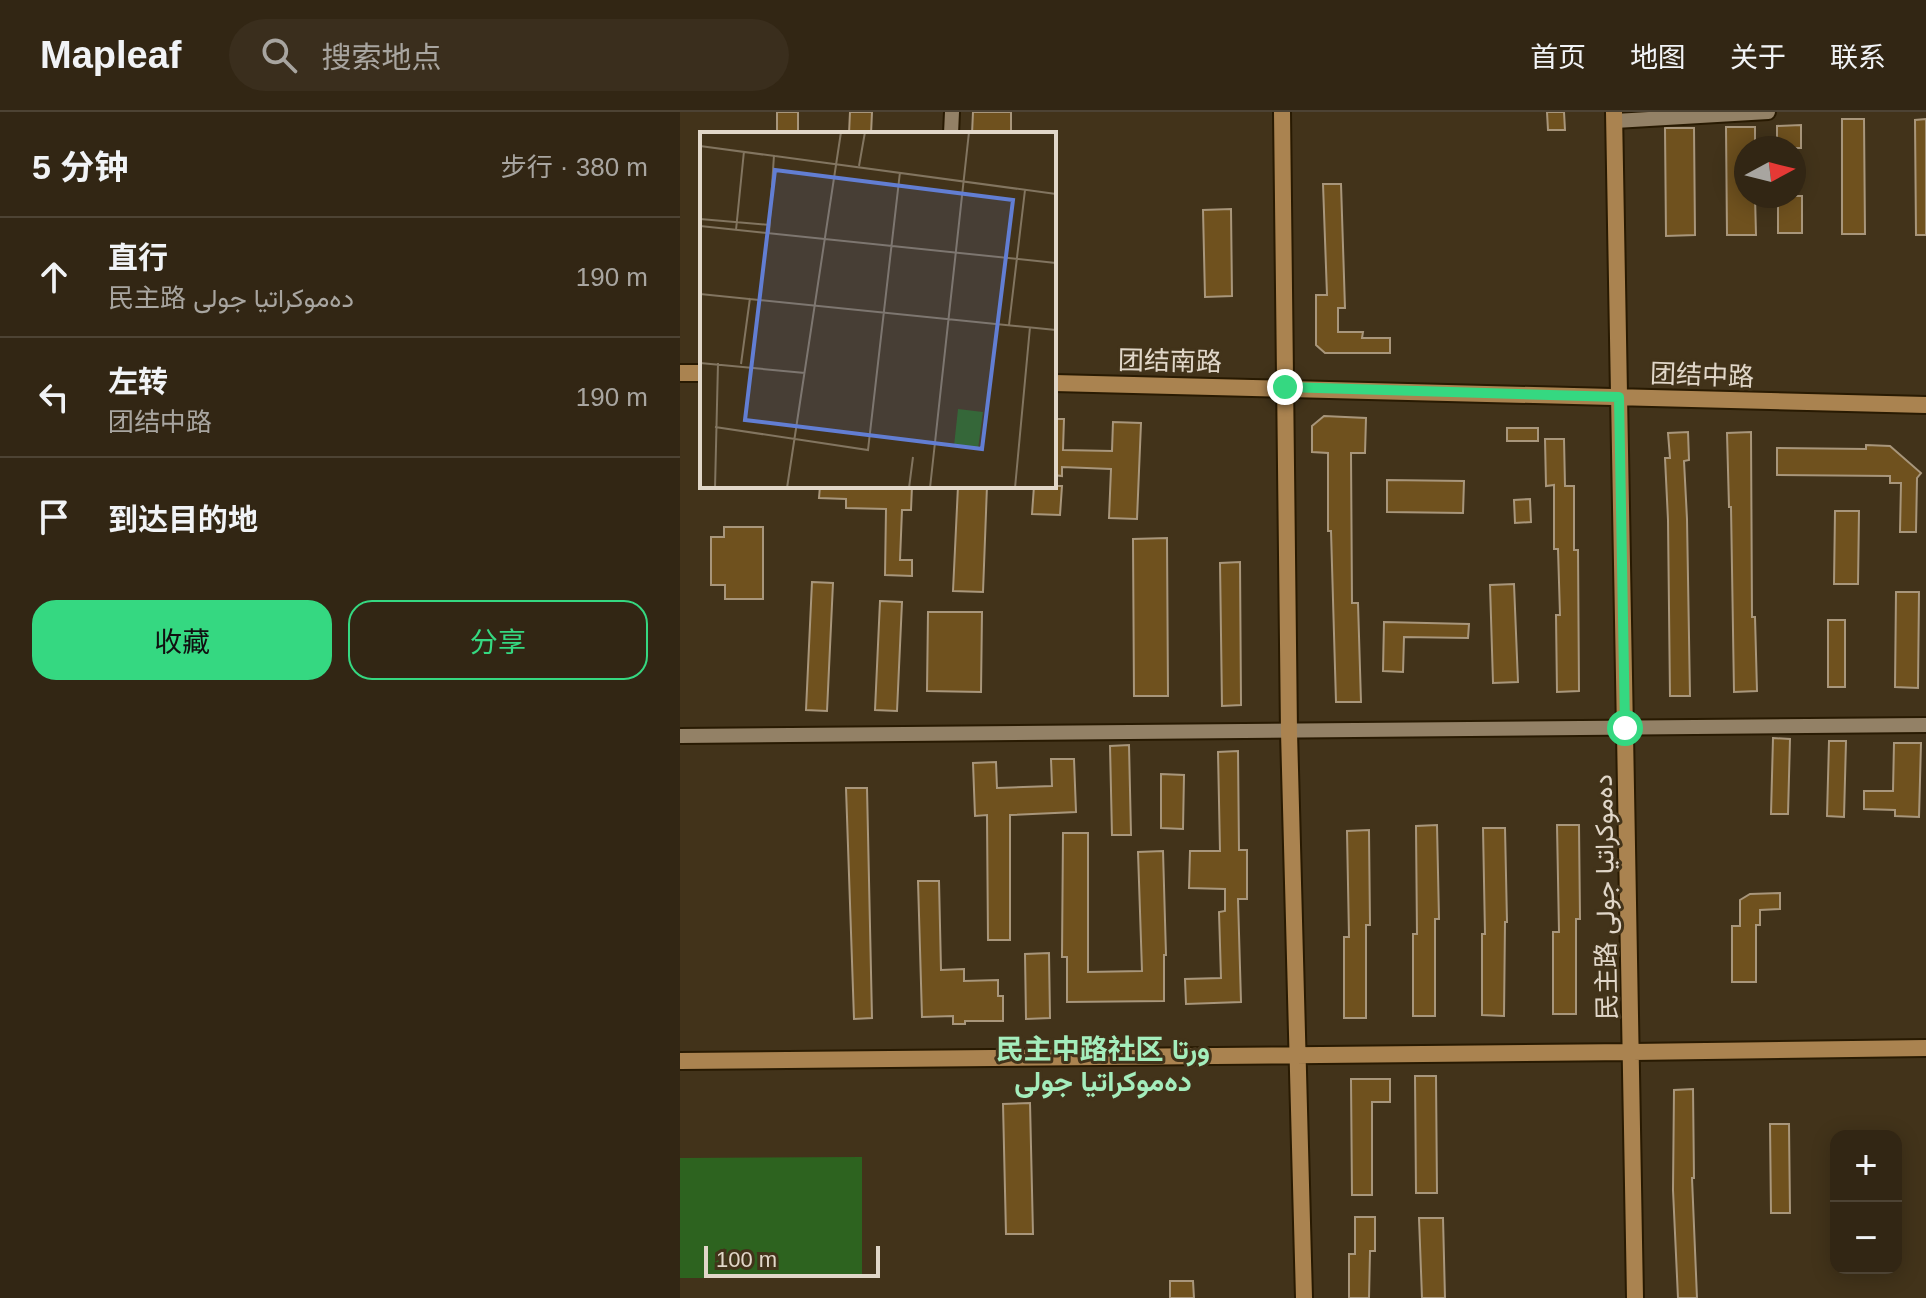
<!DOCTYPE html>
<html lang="zh">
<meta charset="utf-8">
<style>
body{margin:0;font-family:Helvetica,Vazirmatn,"Noto Sans SC",sans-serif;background:#3a2e1d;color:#f1f3f6}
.controls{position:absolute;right:24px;bottom:24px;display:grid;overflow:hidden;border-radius:16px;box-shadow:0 4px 20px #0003}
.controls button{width:72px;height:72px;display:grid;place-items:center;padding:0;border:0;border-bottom:2px solid #4d4334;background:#322614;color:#f1f3f6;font:40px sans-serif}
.compass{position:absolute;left:1054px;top:24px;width:72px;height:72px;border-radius:50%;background:#322614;box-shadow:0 4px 20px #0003;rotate:83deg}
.scale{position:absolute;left:24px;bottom:20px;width:176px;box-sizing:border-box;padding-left:8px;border:4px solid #e1d7c9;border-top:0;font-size:22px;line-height:28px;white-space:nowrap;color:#e1d7c9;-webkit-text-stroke:6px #42331a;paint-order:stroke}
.stop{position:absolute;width:24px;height:24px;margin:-18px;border:6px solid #35d881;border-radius:50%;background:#fff}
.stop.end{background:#35d881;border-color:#fff;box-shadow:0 2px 8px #0008}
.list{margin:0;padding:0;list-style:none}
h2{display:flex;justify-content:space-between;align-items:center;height:104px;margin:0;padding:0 32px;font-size:34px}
h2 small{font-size:26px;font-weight:400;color:#a8a5a0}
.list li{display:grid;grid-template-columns:52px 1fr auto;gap:24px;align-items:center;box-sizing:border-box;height:120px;padding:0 32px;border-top:2px solid #4d4334}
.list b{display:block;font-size:30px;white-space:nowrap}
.list p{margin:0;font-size:26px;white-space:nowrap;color:#a8a5a0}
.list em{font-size:26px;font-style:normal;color:#a8a5a0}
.actions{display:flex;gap:16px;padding:24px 32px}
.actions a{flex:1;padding:18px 0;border:2px solid #35d881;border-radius:24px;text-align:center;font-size:28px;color:#35d881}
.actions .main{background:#35d881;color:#111}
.icon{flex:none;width:44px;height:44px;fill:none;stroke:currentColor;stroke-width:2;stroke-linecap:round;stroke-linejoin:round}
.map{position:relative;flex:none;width:1246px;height:1186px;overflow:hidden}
header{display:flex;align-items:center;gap:48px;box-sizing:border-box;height:112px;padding:0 40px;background:#322614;border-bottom:2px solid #4d4334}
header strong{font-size:38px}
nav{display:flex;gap:44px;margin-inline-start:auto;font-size:28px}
.search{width:560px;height:72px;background:#3a2e1d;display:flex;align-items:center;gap:20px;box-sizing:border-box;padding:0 28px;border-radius:44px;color:#a8a5a0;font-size:30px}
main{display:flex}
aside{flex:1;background:#322614}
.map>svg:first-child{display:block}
</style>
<header>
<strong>Mapleaf</strong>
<div class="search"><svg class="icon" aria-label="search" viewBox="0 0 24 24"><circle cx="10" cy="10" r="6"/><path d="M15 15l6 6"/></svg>搜索地点</div>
<nav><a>首页</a><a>地图</a><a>关于</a><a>联系</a></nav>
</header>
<main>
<aside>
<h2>5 分钟<small>步行 · 380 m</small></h2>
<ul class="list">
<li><svg class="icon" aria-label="ahead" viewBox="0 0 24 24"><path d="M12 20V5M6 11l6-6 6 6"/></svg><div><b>直行</b><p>民主路 دەموكراتيا جولى</p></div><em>190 m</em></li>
<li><svg class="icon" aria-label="left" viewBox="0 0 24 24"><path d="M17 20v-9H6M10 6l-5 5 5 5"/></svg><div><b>左转</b><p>团结中路</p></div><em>190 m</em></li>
<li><svg class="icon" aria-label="arrive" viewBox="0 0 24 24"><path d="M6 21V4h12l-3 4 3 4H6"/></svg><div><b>到达目的地</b></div></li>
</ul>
<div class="actions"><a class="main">收藏</a><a>分享</a></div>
</aside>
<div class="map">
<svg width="1246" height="1186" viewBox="0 0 1246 1186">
<rect width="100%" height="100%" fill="#42331a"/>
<path fill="#2d631f" d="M 182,1045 L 182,1166 L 0,1166 L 0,1046 Z"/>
<path fill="#6f511e" stroke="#a8967b" stroke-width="2" d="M 97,0 L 118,0 L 118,22 L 97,22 Z
M 170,0 L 192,0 L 191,22 L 169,22 Z
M 293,0 L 331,0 L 331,22 L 292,22 Z
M 867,0 L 884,0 L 885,18 L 868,18 Z
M 1162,7 L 1184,7 L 1185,122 L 1162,122 Z
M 1246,7 L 1246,123 L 1236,123 L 1235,8 Z
M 1121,13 L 1121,36 L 1097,36 L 1097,14 Z
M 1046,15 L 1075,15 L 1075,36 L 1066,36 L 1066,84 L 1075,84 L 1076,123 L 1047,123 Z
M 985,16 L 1014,16 L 1015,123 L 986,124 Z
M 643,72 L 661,72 L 665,196 L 658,196 L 658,220 L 683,220 L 682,226 L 710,226 L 710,241 L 645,241 L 636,233 L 636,183 L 647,183 Z
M 1098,84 L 1122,84 L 1122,121 L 1098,121 Z
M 551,97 L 552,184 L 525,185 L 523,98 Z
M 644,304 L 686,306 L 685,341 L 671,341 L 672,491 L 678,491 L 681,590 L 656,590 L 651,419 L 648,419 L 648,341 L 632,340 L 632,314 Z
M 374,307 L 384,307 L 383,338 L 432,339 L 433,310 L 461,311 L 457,407 L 429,406 L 431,357 L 382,355 L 382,364 L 374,363 Z
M 827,316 L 858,316 L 858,329 L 827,329 Z
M 1008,320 L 1009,348 L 1004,349 L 1007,407 L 1010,584 L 990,584 L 988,408 L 985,346 L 990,346 L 988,321 Z
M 1071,320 L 1072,505 L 1075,505 L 1077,579 L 1054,580 L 1051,395 L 1049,395 L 1047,321 Z
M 865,327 L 884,327 L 885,374 L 894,374 L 894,438 L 898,438 L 899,579 L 877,580 L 876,503 L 880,503 L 878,437 L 874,437 L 874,373 L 866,374 Z
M 1186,333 L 1210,334 L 1241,361 L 1237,366 L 1236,420 L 1220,420 L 1221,371 L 1210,371 L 1210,364 L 1097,363 L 1097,336 L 1186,337 Z
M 707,368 L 784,369 L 783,401 L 707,400 Z
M 140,374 L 232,374 L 231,398 L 222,398 L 220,448 L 232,448 L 232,464 L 205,463 L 206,397 L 166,396 L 166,387 L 139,386 Z
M 278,374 L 307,374 L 303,480 L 273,479 Z
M 354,374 L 382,374 L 380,403 L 352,402 Z
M 850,387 L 851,410 L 835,411 L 834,388 Z
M 1155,399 L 1179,399 L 1178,472 L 1154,472 Z
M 44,415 L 83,415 L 83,487 L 45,487 L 45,473 L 31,473 L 31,425 L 44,425 Z
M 487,426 L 488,584 L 454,584 L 453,427 Z
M 560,450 L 561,593 L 542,594 L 540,451 Z
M 132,470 L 153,471 L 147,599 L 126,598 Z
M 834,472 L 838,570 L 813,571 L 810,473 Z
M 1216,480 L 1239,480 L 1238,576 L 1215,575 Z
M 200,489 L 222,490 L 217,599 L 195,598 Z
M 248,500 L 302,500 L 301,580 L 247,579 Z
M 1148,508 L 1165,508 L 1165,575 L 1148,575 Z
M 704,510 L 789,512 L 788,526 L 724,525 L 723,560 L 703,559 Z
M 1093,626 L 1110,627 L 1108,702 L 1091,702 Z
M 1149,629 L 1166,629 L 1164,705 L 1147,704 Z
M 1214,631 L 1241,631 L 1239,705 L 1215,704 L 1215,698 L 1184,697 L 1184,679 L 1213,679 Z
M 449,633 L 451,723 L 432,723 L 430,634 Z
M 558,639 L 559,738 L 567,738 L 567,787 L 558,787 L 561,890 L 506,892 L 505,867 L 541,866 L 539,800 L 545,799 L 545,777 L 509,776 L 510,739 L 540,739 L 538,640 Z
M 371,647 L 394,647 L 396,700 L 330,703 L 330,828 L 308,828 L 307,703 L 295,704 L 293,651 L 316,650 L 317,676 L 372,674 Z
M 481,662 L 504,663 L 503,717 L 481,716 Z
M 166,676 L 187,676 L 192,906 L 174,907 Z
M 757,713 L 759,807 L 755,807 L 755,904 L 733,904 L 733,822 L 737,822 L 736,714 Z
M 877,713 L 899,713 L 900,807 L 896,807 L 896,902 L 873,902 L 873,820 L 879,820 Z
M 803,716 L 825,716 L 827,810 L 825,810 L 824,904 L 802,903 L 802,822 L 805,822 Z
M 689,718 L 690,813 L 686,813 L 686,906 L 664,906 L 664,825 L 669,825 L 667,719 Z
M 383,721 L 408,721 L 408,860 L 462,859 L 458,740 L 483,739 L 486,843 L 484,843 L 484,889 L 387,890 L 387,845 L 382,845 Z
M 238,769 L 259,769 L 261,858 L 284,857 L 284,869 L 318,868 L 318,884 L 323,884 L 323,909 L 285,909 L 285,912 L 273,912 L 273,904 L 242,905 Z
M 1100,781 L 1100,797 L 1080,798 L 1080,813 L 1076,813 L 1076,870 L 1052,870 L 1052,814 L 1060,814 L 1060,788 L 1070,782 Z
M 369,841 L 370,906 L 346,907 L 345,842 Z
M 735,964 L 756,964 L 757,1081 L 736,1081 Z
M 671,967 L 710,967 L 710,990 L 692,990 L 692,1083 L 672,1083 Z
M 1013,977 L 1014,1066 L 1012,1066 L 1017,1186 L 998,1186 L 993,1078 L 994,978 Z
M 350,991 L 353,1122 L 326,1122 L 323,992 Z
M 1090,1012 L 1109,1012 L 1110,1101 L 1091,1101 Z
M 675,1105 L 695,1105 L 695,1139 L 690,1139 L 689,1186 L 669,1186 L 669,1142 L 675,1142 Z
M 739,1106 L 763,1106 L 765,1186 L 742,1186 Z
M 490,1169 L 513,1169 L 514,1186 L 490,1186 Z"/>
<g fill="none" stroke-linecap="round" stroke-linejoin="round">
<g stroke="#281a02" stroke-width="18">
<path id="street" d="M 935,9 L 1088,0
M 271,22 L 272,0
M 0,624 L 1246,613"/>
</g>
<g stroke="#281a02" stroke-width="20">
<path id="secondary" d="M 602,0 L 609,620 L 624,1186
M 934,0 L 955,1186
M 0,261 L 22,261
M 374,271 L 1246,293
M 0,949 L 952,940 L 1246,936"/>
</g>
<use href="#street" stroke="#938166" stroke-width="14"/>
<use href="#secondary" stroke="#aa8350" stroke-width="16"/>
</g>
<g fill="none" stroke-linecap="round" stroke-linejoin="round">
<path stroke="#35d881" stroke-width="10" d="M 605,275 L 939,285 L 945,616"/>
</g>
<g text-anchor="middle" stroke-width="6" stroke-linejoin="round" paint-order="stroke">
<g font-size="26" fill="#e1d7c9" stroke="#42331a">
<text transform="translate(490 249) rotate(1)" y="9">团结南路</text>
<text transform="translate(1022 263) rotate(2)" y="9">团结中路</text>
<text transform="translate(925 785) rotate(-91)" y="9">民主路 دەموكراتيا جولى</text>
</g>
<g font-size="28" font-weight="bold" fill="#a4edbc" stroke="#42331a">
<text x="423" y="947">民主中路社区 ورتا<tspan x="423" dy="32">دەموكراتيا جولى</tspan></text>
</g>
</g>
<g transform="translate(20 20)">
<rect width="356" height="356" fill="#42331a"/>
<path d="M 258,277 L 283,280 L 278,317 L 254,314 Z" fill="#2d631f"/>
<path fill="none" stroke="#827560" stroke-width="2" d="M 0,14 L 356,62M 159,34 L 165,0M 0,87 L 70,93M 0,94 L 356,131M 36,98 L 44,19M 69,101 L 74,23M 0,162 L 356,198M 309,193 L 325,58M 0,231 L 105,241M 41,232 L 50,166M 15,295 L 168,318 L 200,40M 15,356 L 18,231M 87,356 L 141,0M 209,356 L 213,325M 230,356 L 269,0M 315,356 L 330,195"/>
<path fill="#627ed3" fill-opacity="0.15" stroke="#627ed3" stroke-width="4" d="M 75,38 L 313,68 L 282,317 L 45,288 Z"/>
<rect width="356" height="356" fill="none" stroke="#e1d7c9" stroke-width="4"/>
</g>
</svg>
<div class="controls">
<button>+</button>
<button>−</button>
</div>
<svg class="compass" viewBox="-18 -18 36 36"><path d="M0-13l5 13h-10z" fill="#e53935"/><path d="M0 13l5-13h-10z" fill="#a8a5a0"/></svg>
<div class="scale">100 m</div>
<div class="stop" style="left:945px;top:616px"></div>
<div class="stop end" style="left:605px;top:275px"></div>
</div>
</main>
